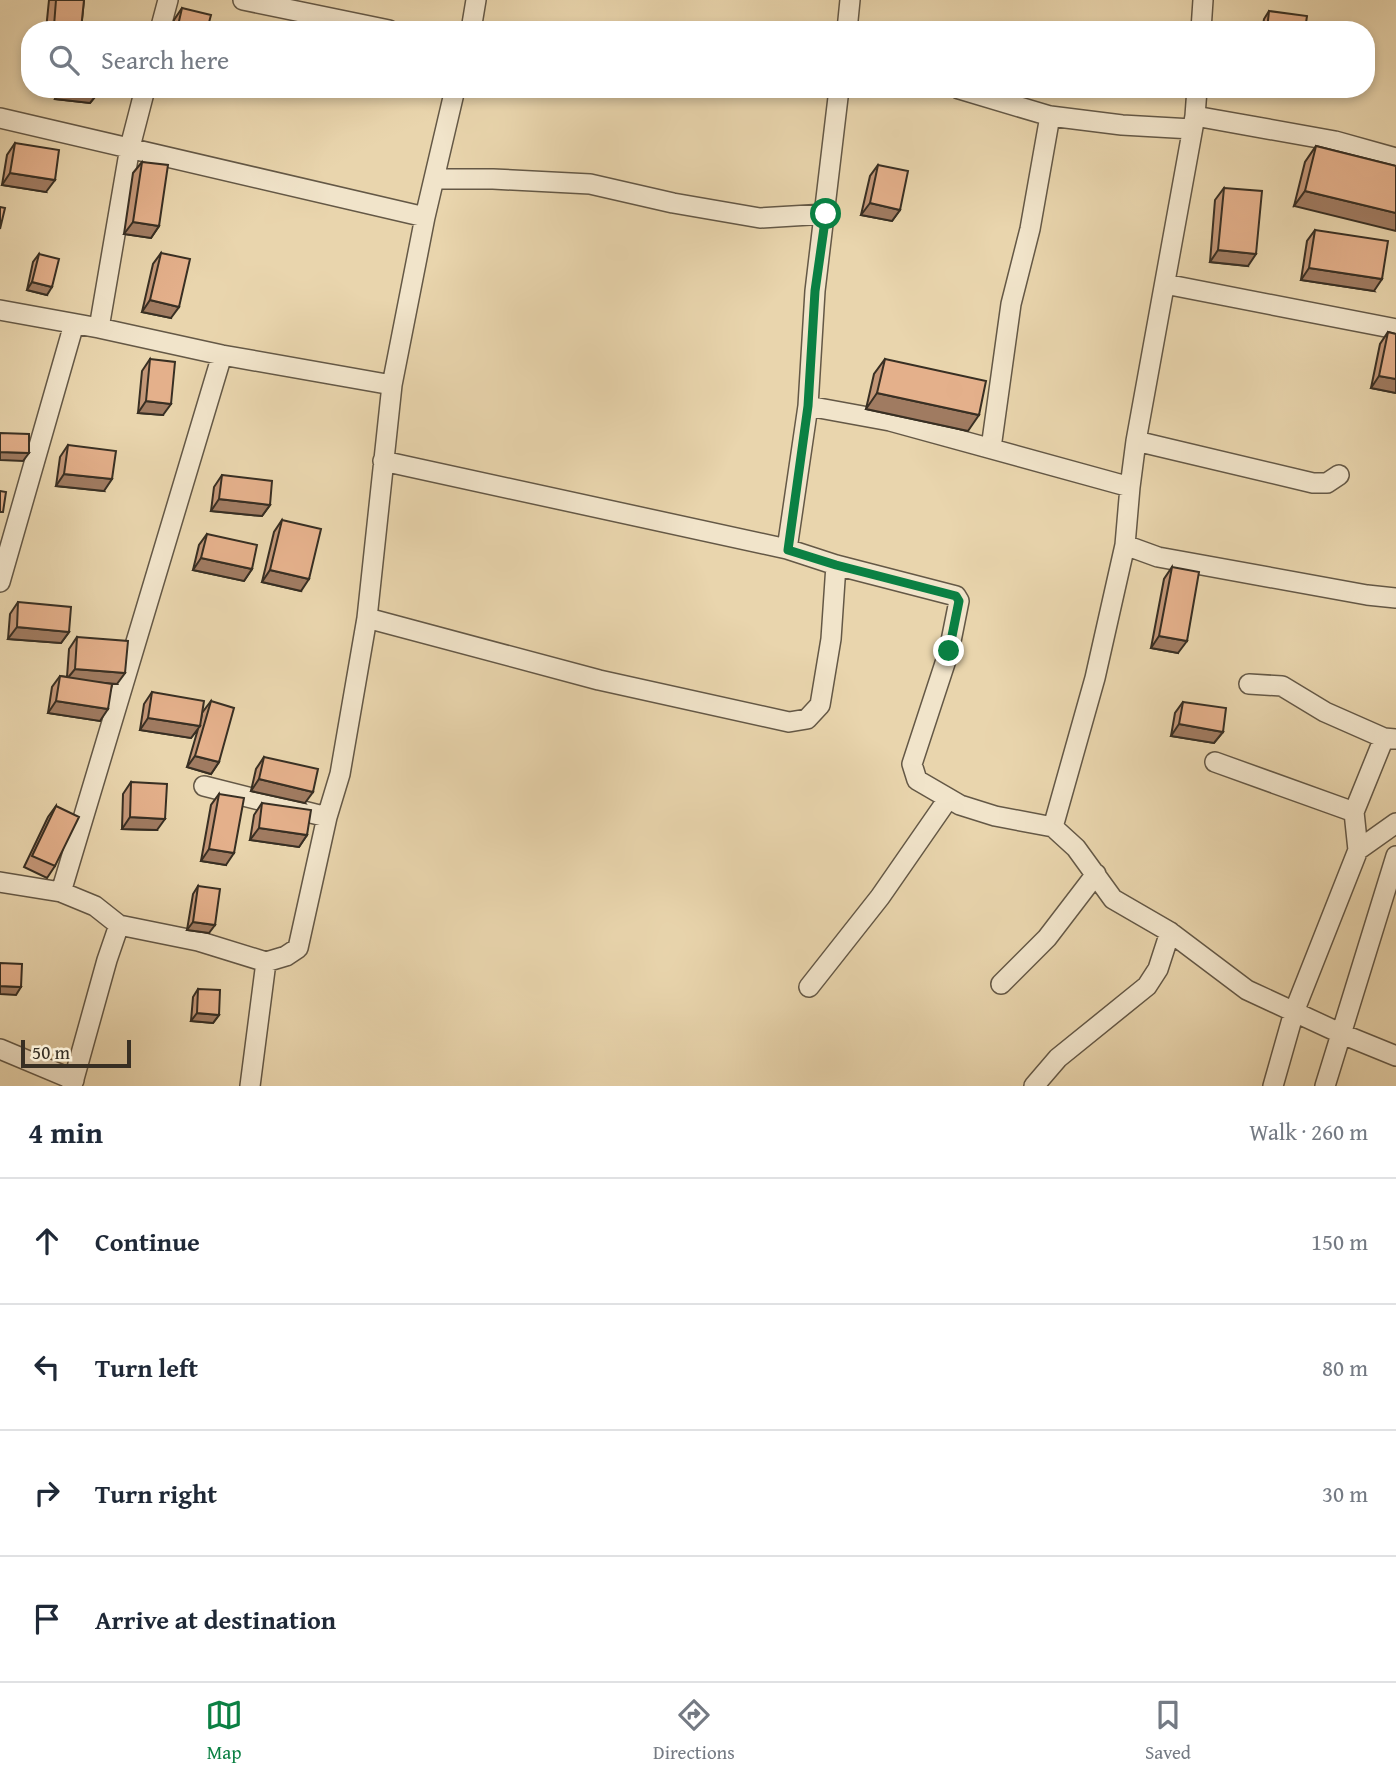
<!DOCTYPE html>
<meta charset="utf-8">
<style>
body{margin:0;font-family:"Gentium Book Plus",serif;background:#f6f6f7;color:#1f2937}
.scale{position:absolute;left:21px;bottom:18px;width:110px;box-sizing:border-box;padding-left:7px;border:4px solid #382f23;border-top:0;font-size:19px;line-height:24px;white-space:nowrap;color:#382f23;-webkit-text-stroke:5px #f1e4ca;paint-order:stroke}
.stop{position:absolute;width:21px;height:21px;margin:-16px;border:5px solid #0b8043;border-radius:50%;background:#fff}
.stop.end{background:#0b8043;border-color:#fff;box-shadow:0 2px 7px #0008}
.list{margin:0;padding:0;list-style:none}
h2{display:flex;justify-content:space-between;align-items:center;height:91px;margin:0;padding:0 28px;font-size:30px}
h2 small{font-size:23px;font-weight:400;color:#747a83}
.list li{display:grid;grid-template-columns:46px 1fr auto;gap:21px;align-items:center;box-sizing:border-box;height:126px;padding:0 28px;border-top:2px solid #e0e1e3}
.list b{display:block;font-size:26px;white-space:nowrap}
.list em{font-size:23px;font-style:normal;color:#747a83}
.icon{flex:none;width:38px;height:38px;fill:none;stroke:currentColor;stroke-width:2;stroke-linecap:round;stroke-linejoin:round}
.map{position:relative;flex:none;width:1396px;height:1086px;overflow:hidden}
.search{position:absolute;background:#fff;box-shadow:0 4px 10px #0003;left:21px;right:21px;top:21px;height:77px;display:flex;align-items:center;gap:18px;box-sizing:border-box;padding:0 24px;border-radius:28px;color:#747a83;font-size:26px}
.sheet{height:595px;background:#fff}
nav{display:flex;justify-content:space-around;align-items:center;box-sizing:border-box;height:98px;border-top:2px solid #e0e1e3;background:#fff;font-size:19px;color:#747a83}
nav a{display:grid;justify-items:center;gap:4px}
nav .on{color:#0b8043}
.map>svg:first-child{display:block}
</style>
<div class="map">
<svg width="1396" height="1086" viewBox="0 0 1396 1086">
<rect width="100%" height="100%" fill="#e9d5ad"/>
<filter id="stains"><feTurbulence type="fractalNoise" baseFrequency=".00286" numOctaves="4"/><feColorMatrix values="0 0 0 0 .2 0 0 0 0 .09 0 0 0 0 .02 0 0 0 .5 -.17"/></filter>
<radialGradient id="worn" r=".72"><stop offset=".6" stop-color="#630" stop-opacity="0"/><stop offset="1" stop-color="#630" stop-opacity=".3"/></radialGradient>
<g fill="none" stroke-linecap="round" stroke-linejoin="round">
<g stroke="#645846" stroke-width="22">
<path id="minor" d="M 243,0 L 389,30
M 160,30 L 168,0
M 471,30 L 476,0
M 847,30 L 850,0
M 1201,30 L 1203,0
M 959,89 L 1050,116 L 1122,125 L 1192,129
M 1195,116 L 1335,141 L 1396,158
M 0,118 L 425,217
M 435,179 L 493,179 L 590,184 L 673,203 L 760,218 L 826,214
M 1165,284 L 1396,329
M 0,310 L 99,328 L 222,355 L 392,385
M 99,328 L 130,147 L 145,89
M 808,406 L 890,421 L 1130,487
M 1136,441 L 1313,483 L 1327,483 L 1339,475
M 991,448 L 1011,304 L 1030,229 L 1050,116
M 383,461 L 787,549 L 836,565 L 956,596 L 959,601 L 949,651 L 912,764 L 917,780 L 960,805 L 995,816 L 1053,827 L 1076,848 L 1113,899 L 1170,932 L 1247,990 L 1342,1034 L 1396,1056
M 1125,545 L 1158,557 L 1367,595 L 1396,598
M 787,549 L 808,406 L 815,291 L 839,89
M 0,582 L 74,324
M 367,618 L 599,680 L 789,722 L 807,719 L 820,705 L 831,639 L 836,565
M 1249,684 L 1282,686 L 1325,712 L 1384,738 L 1396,739
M 1215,762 L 1354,812
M 204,786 L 327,817
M 1053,827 L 1095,678 L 1125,545 L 1130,487 L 1136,441 L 1195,116 L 1197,89
M 1358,850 L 1396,823
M 0,882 L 61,892 L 95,906 L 119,925 L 198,941 L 266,962 L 286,956 L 298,948 L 327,817 L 340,774 L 367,618 L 392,385 L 425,217 L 455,89
M 61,892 L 222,355
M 1001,984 L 1047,938 L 1096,874
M 809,987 L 880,897 L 948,799
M 0,1049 L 74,1080
M 72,1086 L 107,960 L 119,925
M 250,1086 L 266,962
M 1034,1086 L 1058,1058 L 1147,986 L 1158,969 L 1170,932
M 1273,1086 L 1294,1012 L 1358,850 L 1354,812 L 1384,738
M 1325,1086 L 1396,856"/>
</g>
<use href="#minor" stroke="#f1e4ca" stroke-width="19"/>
</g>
<path fill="#c49778" stroke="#382f23" stroke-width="2" d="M 49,0 L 84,0 L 81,30 L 46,30 Z
M 182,8 L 207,30 L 172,30 L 174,20 Z
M 1269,11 L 1305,30 L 1262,30 L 1264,19 Z
M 56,89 L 99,89 L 99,92 L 90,103 L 55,99 Z
M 15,143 L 46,192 L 2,185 L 7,155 Z
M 1316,146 L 1396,166 L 1294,206 L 1305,162 Z
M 142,162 L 159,226 L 151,238 L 124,234 L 133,173 Z
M 878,165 L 900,210 L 892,221 L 861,215 L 870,176 Z
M 1224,188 L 1248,266 L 1210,262 L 1215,200 Z
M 1315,230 L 1374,291 L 1301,280 L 1307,241 Z
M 161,253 L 171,318 L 142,312 L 153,264 Z
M 39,254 L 47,295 L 27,290 L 33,262 Z
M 1388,332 L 1396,334 L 1396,393 L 1371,388 L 1380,344 Z
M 150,359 L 163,415 L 138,413 L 142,371 Z
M 885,359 L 968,431 L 866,409 L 874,374 Z
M 68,445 L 104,491 L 56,486 L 60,457 Z
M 222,475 L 270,505 L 262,516 L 211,511 L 214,487 Z
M 282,520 L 301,591 L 262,582 L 274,532 Z
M 207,534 L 252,569 L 244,581 L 193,570 L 199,545 Z
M 1172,567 L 1178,653 L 1151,648 L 1164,579 Z
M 18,602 L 69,632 L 61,643 L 8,639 L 10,614 Z
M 77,637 L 117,684 L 112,684 L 100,721 L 48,713 L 52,687 L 60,676 L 67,677 L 69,649 Z
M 152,692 L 201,719 L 202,713 L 211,701 L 219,762 L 211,774 L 187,767 L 198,729 L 191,738 L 140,730 L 144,704 Z
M 1183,702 L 1223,732 L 1214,743 L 1171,736 L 1175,713 Z
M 264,757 L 305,803 L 251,791 L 256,769 Z
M 131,782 L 157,830 L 122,829 L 123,794 Z
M 219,794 L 226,865 L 201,861 L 211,805 Z
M 262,803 L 307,835 L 299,847 L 250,840 L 254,815 Z
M 56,806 L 55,866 L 47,878 L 24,867 L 48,817 Z
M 198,886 L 209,933 L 187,930 L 193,894 Z
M 198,989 L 219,1015 L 213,1023 L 191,1021 L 193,997 Z"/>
<path fill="#a07b61" stroke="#382f23" stroke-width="2" d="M 54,26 L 81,29 L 81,30 L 51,30 Z
M 62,89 L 78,89 L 99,92 L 90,103 L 55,99 Z
M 10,173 L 55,180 L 46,192 L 2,185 Z
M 1305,191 L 1396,213 L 1396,231 L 1294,206 Z
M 870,203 L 900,210 L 892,221 L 861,215 Z
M 133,222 L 159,226 L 151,238 L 124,234 Z
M 1218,250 L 1256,254 L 1248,266 L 1210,262 Z
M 1309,268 L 1382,279 L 1374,291 L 1301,280 Z
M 32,282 L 52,287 L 47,295 L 27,290 Z
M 150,300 L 179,307 L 171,318 L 142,312 Z
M 1379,376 L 1396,379 L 1396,393 L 1371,388 Z
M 877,393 L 979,415 L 968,431 L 866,409 Z
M 146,401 L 171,404 L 163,415 L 138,413 Z
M 0,452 L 29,453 L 23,461 L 0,460 Z
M 64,474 L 112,479 L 104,491 L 56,486 Z
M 219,499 L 270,505 L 262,516 L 211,511 Z
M 201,558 L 252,569 L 244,581 L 193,570 Z
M 270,570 L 309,579 L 301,591 L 262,582 Z
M 17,627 L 69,632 L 61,643 L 8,639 Z
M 1159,636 L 1187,641 L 1178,653 L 1151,648 Z
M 75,669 L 125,673 L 117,684 L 66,680 Z
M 56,701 L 108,709 L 100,721 L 48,713 Z
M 148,718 L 200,726 L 191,738 L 140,730 Z
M 1179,724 L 1223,732 L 1214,743 L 1171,736 Z
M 195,756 L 219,762 L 211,774 L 187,767 Z
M 259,779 L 313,792 L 305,803 L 251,791 Z
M 130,817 L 165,819 L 157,830 L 122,829 Z
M 259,828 L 307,835 L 299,847 L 250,840 Z
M 209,849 L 234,853 L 226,865 L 201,861 Z
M 193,922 L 215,925 L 209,933 L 187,930 Z
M 0,986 L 21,987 L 16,995 L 0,994 Z
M 197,1013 L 219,1015 L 213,1023 L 191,1021 Z"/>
<path fill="#e4b08b" stroke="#382f23" stroke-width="2" d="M 56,0 L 84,0 L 81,29 L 54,26 Z
M 182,8 L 211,15 L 207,30 L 177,30 Z
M 1269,11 L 1307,16 L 1305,30 L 1267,30 Z
M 253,23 L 277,25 L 277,30 L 253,30 Z
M 78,89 L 99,89 L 99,92 Z
M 15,143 L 59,150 L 55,180 L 10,173 Z
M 1316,146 L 1396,166 L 1396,213 L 1305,191 Z
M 142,162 L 168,165 L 159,226 L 133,222 Z
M 878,165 L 908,171 L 900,210 L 870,203 Z
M 1224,188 L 1262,191 L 1256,254 L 1218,250 Z
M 0,207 L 5,208 L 0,229 Z
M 1315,230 L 1388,241 L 1382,279 L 1309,268 Z
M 161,253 L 190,259 L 179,307 L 150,300 Z
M 39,254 L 59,259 L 52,287 L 32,282 Z
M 1388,332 L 1396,334 L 1396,379 L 1379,376 Z
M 150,359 L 175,362 L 171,404 L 146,401 Z
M 885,359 L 986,381 L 979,415 L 877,393 Z
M 0,433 L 29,434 L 29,453 L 0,452 Z
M 68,445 L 116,451 L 112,479 L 64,474 Z
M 222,475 L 272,481 L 270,505 L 219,499 Z
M 0,491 L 6,492 L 3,512 L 0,512 Z
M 282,520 L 321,529 L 309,579 L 270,570 Z
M 207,534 L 257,545 L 252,569 L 201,558 Z
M 1172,567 L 1199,572 L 1187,641 L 1159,636 Z
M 18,602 L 71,607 L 69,632 L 17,627 Z
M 77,637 L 128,641 L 125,673 L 75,669 Z
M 60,676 L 112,684 L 108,709 L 56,701 Z
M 152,692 L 204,701 L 200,726 L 148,718 Z
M 211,701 L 234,708 L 219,762 L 195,756 Z
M 1183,702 L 1226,708 L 1223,732 L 1179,724 Z
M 264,757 L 318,769 L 313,792 L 259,779 Z
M 131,782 L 167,784 L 165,819 L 130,817 Z
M 219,794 L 244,798 L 234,853 L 209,849 Z
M 262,803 L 311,810 L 307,835 L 259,828 Z
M 56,806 L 79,817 L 55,866 L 32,856 Z
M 198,886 L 220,889 L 215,925 L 193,922 Z
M 0,963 L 22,964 L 21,987 L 0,986 Z
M 198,989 L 220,990 L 219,1015 L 197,1013 Z"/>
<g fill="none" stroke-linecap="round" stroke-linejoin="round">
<path stroke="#0b8043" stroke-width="9" d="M 826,214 L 815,291 L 808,406 L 788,550 L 836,565 L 956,596 L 959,601 L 949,651"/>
</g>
<rect width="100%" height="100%" filter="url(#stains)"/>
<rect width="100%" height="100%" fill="url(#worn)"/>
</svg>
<div class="scale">50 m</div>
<div class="stop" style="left:826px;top:214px"></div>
<div class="stop end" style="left:949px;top:651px"></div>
<div class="search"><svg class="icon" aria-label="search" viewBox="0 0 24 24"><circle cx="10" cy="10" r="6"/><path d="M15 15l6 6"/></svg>Search here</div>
</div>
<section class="sheet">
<h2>4 min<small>Walk · 260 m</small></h2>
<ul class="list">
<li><svg class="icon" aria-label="ahead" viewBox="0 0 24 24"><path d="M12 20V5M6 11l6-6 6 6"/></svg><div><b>Continue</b></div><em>150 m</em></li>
<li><svg class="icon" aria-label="left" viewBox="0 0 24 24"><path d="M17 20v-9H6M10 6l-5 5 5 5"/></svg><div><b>Turn left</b></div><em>80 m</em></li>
<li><svg class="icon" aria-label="right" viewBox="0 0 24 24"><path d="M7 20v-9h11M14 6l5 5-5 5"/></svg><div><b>Turn right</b></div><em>30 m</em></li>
<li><svg class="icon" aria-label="arrive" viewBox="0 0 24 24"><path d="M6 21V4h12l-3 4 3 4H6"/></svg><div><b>Arrive at destination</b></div></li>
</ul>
</section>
<nav>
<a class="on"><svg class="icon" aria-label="map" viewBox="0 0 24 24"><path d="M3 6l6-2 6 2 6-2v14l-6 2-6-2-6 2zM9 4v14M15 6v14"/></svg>Map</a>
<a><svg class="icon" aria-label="directions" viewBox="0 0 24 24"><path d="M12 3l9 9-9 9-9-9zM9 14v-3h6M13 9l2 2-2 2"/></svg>Directions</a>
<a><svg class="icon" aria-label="saved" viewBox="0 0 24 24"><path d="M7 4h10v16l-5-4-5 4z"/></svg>Saved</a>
</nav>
